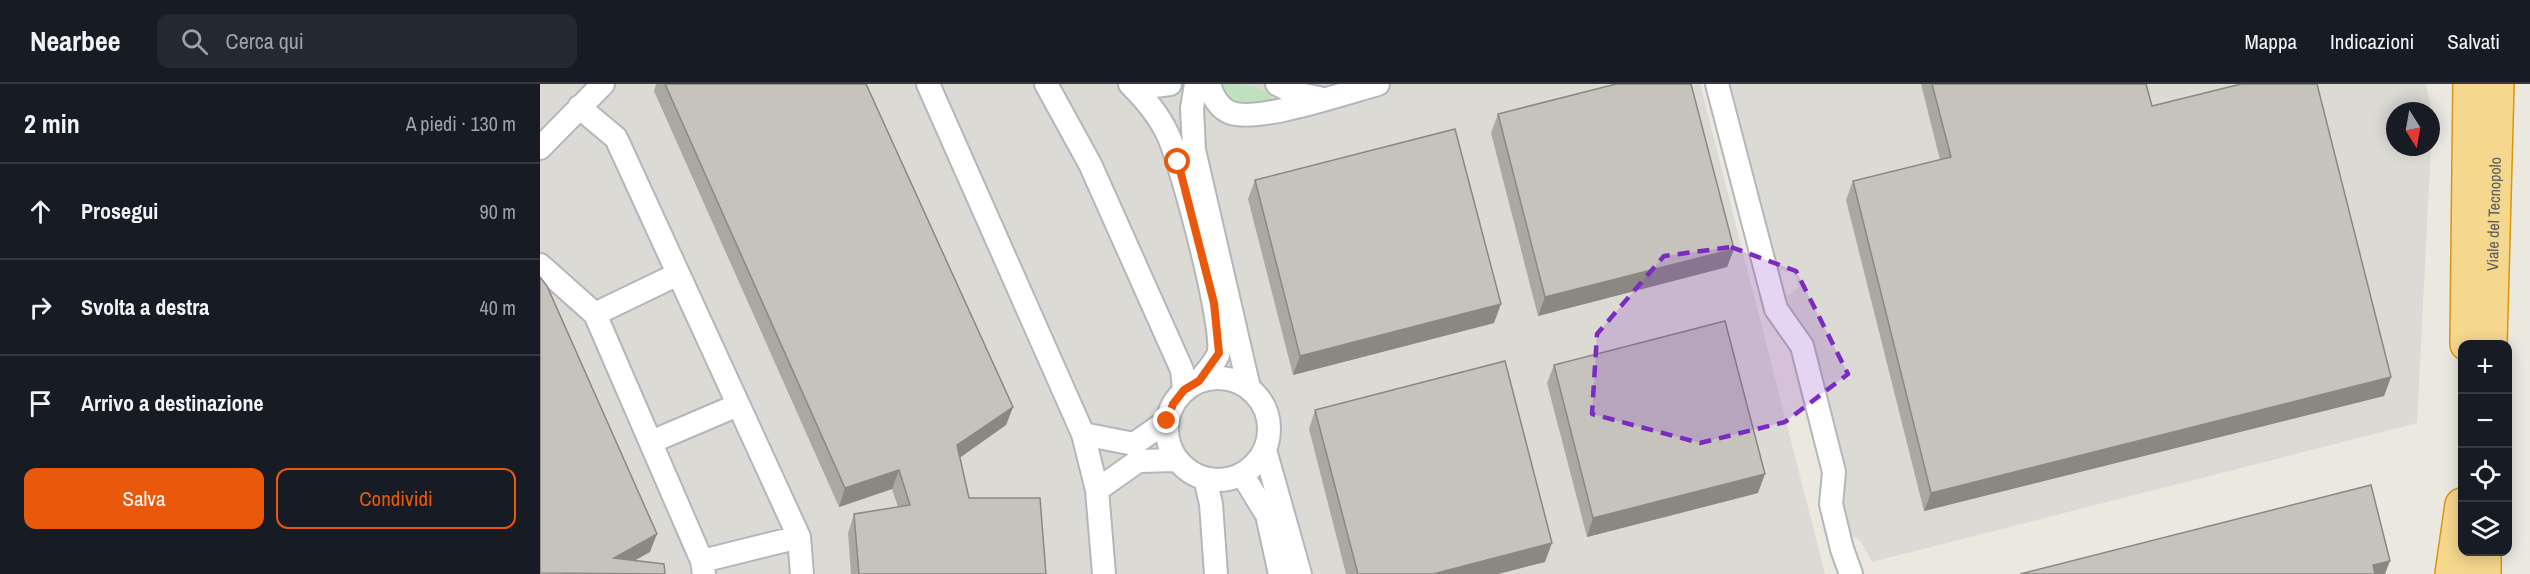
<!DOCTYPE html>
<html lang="it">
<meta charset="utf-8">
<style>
body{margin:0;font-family:"Archivo Narrow",sans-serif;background:#242831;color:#f1f3f6}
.controls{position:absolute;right:18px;bottom:18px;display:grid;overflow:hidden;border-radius:12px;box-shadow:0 3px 15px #0003}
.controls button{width:54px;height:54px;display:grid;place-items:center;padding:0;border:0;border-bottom:2px solid #363941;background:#171b24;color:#f1f3f6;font:30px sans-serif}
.compass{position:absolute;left:1846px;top:18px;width:54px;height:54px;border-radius:50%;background:#171b24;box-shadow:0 3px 15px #0003;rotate:169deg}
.stop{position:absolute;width:18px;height:18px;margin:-14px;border:4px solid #ea580c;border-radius:50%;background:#fff}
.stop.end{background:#ea580c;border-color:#fff;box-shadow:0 2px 6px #0008}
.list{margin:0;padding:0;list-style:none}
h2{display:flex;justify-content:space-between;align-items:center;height:78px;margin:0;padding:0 24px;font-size:26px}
h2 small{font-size:20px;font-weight:400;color:#9ea1a6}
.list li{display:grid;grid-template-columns:39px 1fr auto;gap:18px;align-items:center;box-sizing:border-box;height:96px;padding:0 24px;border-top:2px solid #363941}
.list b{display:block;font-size:22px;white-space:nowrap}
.list em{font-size:20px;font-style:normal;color:#9ea1a6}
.actions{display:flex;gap:12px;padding:18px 24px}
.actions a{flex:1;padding:14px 0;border:2px solid #ea580c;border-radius:12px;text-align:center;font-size:21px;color:#ea580c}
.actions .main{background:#ea580c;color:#fff}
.icon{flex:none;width:33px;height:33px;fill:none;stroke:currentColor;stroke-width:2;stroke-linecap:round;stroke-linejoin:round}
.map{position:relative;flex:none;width:1990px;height:490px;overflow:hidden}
header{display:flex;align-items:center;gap:36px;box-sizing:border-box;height:84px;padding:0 30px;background:#171b24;border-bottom:2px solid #363941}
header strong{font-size:28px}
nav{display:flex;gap:33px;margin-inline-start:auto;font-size:21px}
.search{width:420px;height:54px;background:#242831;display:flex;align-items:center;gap:15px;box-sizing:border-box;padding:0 21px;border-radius:12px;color:#9ea1a6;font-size:22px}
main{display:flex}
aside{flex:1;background:#171b24}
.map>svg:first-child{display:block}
</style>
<header>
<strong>Nearbee</strong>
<div class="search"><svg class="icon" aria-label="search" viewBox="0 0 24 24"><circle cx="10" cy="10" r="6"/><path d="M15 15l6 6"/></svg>Cerca qui</div>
<nav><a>Mappa</a><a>Indicazioni</a><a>Salvati</a></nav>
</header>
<main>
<aside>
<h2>2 min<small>A piedi · 130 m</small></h2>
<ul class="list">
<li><svg class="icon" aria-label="ahead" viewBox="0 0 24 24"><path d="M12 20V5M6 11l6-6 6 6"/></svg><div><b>Prosegui</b></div><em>90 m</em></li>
<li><svg class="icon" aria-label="right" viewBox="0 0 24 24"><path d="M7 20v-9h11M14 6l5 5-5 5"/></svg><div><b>Svolta a destra</b></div><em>40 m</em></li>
<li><svg class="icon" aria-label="arrive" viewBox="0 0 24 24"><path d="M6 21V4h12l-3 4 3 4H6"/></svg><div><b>Arrivo a destinazione</b></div></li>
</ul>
<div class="actions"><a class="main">Salva</a><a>Condividi</a></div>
</aside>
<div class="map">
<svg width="1990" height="490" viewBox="0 0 1990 490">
<rect width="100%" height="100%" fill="#ebe8e0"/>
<path fill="#dcdad5" d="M 0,0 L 1160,0 L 1285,490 L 0,490 Z
M 1188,0 L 1886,0 L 1892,28 L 1891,58 L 1891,27 L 1855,27 L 1855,63 L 1891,63 L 1877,339 L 1332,478 L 1320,456 L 1304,447 L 1243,228 L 1247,212 L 1259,204 L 1254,186 L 1241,187 L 1234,182 Z"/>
<path fill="#bfe1bd" d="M 676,0 C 694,0 725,0 732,14 C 728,18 725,18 719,19 C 699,23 688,16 676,0 Z"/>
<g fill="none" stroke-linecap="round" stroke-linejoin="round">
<g stroke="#b3b6ba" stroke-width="26">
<path id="minor" d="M 388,0 L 543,350 L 557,406 L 564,490
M 506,0 L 550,80 L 642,286 L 644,306
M 590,0 C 606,16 619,31 628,51 C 641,79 687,249 678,271 C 674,280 665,289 659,297
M 591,0 L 607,3 L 630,0
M 656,0 L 652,24 L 654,66 L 709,304
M 669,0 C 672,11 677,21 687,27 C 711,42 808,8 838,0
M 737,0 L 754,9 L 779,14
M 1177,0 L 1236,225 L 1262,262 L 1294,388 L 1291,420 L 1302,465 L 1311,490
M 39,23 L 76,54 L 259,453 L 262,490
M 0,64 L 63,0
M 0,181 L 55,230 L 162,477 L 164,490
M 55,230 L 138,190
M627 345a51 51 0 1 1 102 0a51 51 0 1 1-102 0Z
M 543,350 L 594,360 L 627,337
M 111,358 L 198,321
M 725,366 L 760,490
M 702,390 L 727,431 L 740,490
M 665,394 L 671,420 L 676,490
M 557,406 L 598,377 L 637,376
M 162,477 L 259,453"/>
</g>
<g stroke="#dc950f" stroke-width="36">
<g id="highway">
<path d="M 1927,260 L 1930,0"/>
<path id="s1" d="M 1950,260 L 1957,0"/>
<path d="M 1912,490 L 1922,421"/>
<path d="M 1944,490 L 1944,468"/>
</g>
</g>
<use href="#minor" stroke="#fff" stroke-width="22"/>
<use href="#highway" stroke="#f5d78d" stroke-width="33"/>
</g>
<path fill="#aaa8a3" d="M 116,0 L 326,0 L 473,323 L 466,341 L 420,373 L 429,414 L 506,490 L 311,490 L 308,449 L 314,430 L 358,423 L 352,405 L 299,423 L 114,7 Z
M 1381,0 L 1606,0 L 1612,22 L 1851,293 L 1844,312 L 1384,427 L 1306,116 L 1313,97 L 1400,76 Z
M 958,30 L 1194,165 L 1187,183 L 998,232 L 951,49 Z
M 715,96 L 954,239 L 753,291 L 708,115 Z
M 1014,281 L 1218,409 L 1047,453 L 1007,299 Z
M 775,326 L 1005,478 L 958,490 L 806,490 L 769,345 Z"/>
<path fill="#8b8884" d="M 1194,165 L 1187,183 L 998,232 L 1005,213 Z
M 961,220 L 954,239 L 753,291 L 760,272 Z
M 1851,293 L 1844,312 L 1384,427 L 1391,409 Z
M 473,323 L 466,341 L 411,380 L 417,361 Z
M 359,386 L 352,405 L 299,423 L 305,404 Z
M 1225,390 L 1218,409 L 1047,453 L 1053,434 Z
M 117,450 L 110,468 L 71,490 L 74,474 Z
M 1012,459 L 1005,478 L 958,490 L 893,490 Z
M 1850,477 L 1845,490 L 1829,490 L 1833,481 Z"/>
<path fill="#c6c3bd" stroke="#8b8884" stroke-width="1.5" d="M 125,0 L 326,0 L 473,323 L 417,361 L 429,414 L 500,414 L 506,490 L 319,490 L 314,430 L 370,421 L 359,386 L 305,404 Z
M 1076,0 L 1151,0 L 1194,165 L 1005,213 L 958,30 Z
M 1392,0 L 1606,0 L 1612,22 L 1701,0 L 1777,0 L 1851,293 L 1391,409 L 1313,97 L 1411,73 Z
M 915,45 L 961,220 L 760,272 L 715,96 Z
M 0,193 L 7,202 L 117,450 L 74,474 L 124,480 L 125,490 L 0,489 Z
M 1185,237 L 1225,390 L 1053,434 L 1014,281 Z
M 965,277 L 1012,459 L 893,490 L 818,490 L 775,326 Z
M 1831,401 L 1850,477 L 1833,481 L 1835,490 L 1480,490 Z"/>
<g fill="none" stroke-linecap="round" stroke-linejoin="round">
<path stroke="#ea580c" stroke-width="8" d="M 627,337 L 633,320 L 644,306 L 659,297 L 679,269 L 674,219 L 638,78"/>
</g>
<path fill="#7b2cbf" fill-opacity="0.2" stroke="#7b2cbf" stroke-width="4.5" stroke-dasharray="12 8" stroke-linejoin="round" d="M 1191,163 L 1256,187 L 1308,290 L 1245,338 L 1160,359 L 1052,330 L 1057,250 L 1124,172 Z"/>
<g text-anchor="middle" stroke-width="6" stroke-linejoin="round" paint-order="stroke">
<g font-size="16" fill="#595c60" stroke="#fff">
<text dy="6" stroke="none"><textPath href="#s1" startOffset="130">Viale del Tecnopolo</textPath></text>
</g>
</g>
</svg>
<div class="controls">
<button>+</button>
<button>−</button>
<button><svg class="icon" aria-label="locate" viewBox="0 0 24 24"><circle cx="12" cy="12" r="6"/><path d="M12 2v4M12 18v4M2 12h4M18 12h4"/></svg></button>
<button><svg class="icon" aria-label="layers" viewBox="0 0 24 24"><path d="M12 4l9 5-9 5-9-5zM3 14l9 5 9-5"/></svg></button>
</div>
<svg class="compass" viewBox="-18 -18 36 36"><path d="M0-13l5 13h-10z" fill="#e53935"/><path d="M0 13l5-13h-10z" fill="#9ea1a6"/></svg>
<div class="stop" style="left:638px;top:78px"></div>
<div class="stop end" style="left:627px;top:337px"></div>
</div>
</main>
